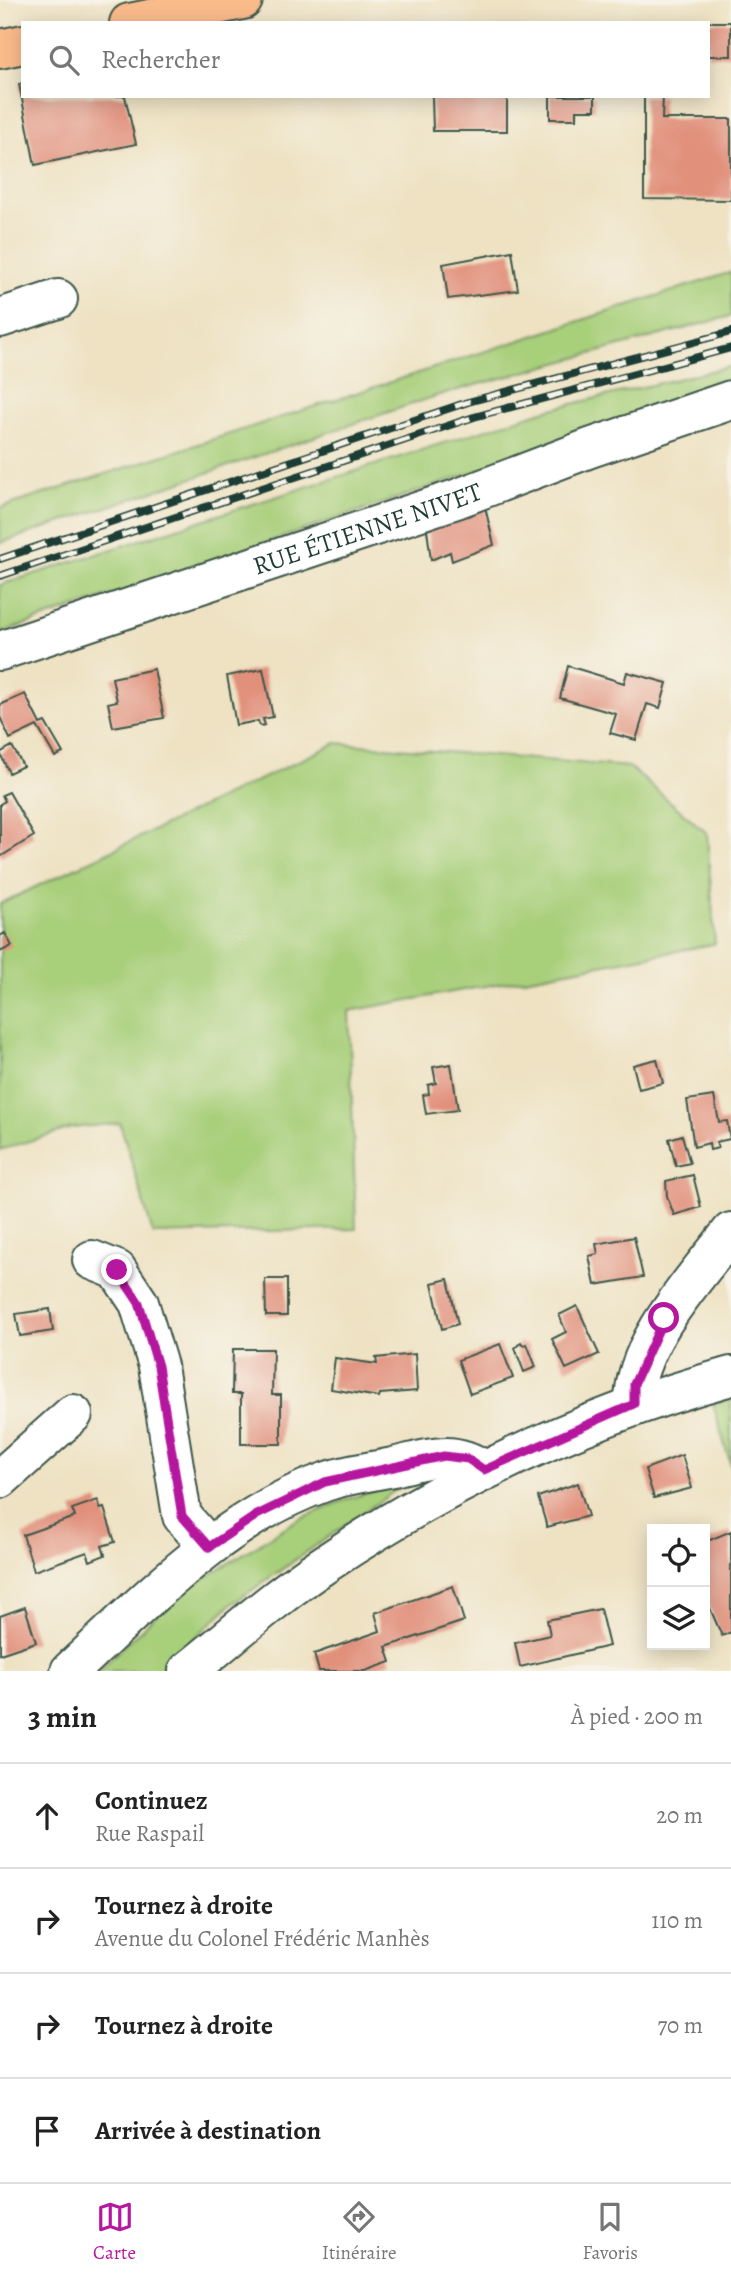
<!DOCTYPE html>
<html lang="fr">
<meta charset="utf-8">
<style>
body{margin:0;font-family:Alegreya,serif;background:#f2f2f2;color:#222}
.controls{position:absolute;right:21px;bottom:21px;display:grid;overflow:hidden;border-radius:0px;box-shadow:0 4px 18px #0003}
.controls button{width:63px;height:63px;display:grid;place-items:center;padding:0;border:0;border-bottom:2px solid #e0e0e0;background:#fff;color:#222;font:35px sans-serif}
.stop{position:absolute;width:21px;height:21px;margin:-16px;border:5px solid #b5179e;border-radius:50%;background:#fff}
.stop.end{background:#b5179e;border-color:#fff;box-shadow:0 2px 7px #0008}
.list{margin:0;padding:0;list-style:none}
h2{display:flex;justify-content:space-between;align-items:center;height:91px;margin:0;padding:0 28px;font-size:30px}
h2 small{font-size:23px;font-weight:400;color:#767676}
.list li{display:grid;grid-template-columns:46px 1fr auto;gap:21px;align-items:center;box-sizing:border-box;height:105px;padding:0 28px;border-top:2px solid #e0e0e0}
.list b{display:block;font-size:26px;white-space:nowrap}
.list p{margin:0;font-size:23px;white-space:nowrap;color:#767676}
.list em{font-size:23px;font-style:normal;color:#767676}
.icon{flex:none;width:38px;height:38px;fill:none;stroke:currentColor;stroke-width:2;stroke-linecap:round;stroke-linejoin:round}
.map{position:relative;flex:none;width:731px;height:1671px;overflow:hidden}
.search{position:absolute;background:#fff;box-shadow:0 4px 18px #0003;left:21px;right:21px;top:21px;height:77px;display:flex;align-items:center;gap:18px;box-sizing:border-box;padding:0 24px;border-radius:0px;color:#767676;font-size:26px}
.sheet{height:511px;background:#fff}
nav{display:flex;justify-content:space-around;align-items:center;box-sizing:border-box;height:98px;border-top:2px solid #e0e0e0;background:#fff;font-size:19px;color:#767676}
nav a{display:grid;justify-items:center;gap:4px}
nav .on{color:#b5179e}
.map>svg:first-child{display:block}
</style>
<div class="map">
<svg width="731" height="1671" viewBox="0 0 731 1671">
<rect width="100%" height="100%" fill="#f7f3e8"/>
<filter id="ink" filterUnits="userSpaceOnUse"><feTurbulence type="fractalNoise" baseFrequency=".0143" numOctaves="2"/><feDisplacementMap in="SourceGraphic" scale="14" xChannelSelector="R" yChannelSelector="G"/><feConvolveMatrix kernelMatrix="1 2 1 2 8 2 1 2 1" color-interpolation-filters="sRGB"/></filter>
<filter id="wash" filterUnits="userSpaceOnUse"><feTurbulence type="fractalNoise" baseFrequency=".00686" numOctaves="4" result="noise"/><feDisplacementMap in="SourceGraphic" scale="28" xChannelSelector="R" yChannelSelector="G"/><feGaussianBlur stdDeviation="1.57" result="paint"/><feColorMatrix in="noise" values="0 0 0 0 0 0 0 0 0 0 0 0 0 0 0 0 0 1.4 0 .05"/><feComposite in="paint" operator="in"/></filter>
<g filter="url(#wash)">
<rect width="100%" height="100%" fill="#eee2c3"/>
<path fill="#a8cf7a" stroke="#648657" stroke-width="2" d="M 731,272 L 731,316 L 439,395 L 0,543 L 0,508 Z
M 731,366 L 731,385 L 0,633 L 0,585 L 543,411 Z
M 336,743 L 629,767 L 707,833 L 715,944 L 349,1011 L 356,1229 L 153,1234 L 120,1123 L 72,1128 L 0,1150 L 0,904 Z
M 731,1399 L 731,1466 L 713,1404 Z
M 409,1481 L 229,1606 L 160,1671 L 98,1671 L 176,1596 L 297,1520 L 347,1499 Z"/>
<g id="blocks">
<path fill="#e1907c" d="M 708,22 L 731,22 L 731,56 L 708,56 Z
M 23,83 L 23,96 L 125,96 L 136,144 L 35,165 L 19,84 Z
M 432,96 L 507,96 L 507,131 L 433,131 Z
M 550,96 L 595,96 L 595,110 L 576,110 L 576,119 L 550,119 Z
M 644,96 L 663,96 L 662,119 L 731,119 L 731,200 L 644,199 Z
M 512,251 L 518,290 L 448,299 L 443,264 Z
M 485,507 L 494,545 L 452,561 L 450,552 L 431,560 L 427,530 Z
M 568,666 L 624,683 L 627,672 L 667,683 L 660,708 L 647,704 L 636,740 L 610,733 L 616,714 L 560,698 Z
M 154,669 L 164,718 L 113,727 L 108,703 L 117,701 L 112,678 Z
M 263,669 L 273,717 L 263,719 L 265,725 L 260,726 L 258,721 L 236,725 L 227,676 Z
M 25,694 L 40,724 L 45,722 L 63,753 L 55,757 L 37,726 L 10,739 L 0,717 L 0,705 Z
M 12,746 L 23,766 L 9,773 L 0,753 Z
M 9,792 L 34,836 L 0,857 L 0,804 L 5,801 L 2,795 Z
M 5,933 L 12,946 L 0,952 L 0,936 Z
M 657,1059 L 663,1083 L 639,1089 L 633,1065 Z
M 451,1064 L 458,1110 L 426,1114 L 423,1095 L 429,1094 L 428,1085 L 436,1083 L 433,1067 Z
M 714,1096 L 719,1122 L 727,1121 L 730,1139 L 716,1142 L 718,1148 L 710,1150 L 709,1143 L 694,1147 L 687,1100 Z
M 682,1135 L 690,1163 L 676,1166 L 669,1139 Z
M 693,1175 L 701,1207 L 674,1215 L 667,1196 L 666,1181 Z
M 634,1237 L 643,1277 L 595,1285 L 589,1256 L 598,1254 L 596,1244 Z
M 265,1279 L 287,1279 L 287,1316 L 266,1316 Z
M 448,1279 L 458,1324 L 442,1329 L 432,1283 Z
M 577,1306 L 599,1354 L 566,1369 L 552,1339 L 566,1332 L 559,1315 Z
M 50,1309 L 53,1331 L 20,1336 L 16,1314 Z
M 521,1342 L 523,1345 L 527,1344 L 536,1367 L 524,1372 L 515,1348 Z
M 500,1344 L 513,1378 L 470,1394 L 458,1360 Z
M 233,1349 L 273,1349 L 272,1395 L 281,1395 L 281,1444 L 241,1444 L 241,1394 L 232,1394 Z
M 415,1354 L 417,1391 L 380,1394 L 379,1397 L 331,1389 L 335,1358 L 377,1364 L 376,1358 Z
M 682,1455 L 692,1488 L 654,1498 L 645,1469 Z
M 578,1483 L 588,1516 L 547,1527 L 538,1497 Z
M 98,1500 L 100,1509 L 104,1508 L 115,1542 L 102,1546 L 105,1555 L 90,1561 L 87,1552 L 34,1571 L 23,1535 L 75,1517 L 72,1509 Z
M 731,1531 L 731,1632 L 722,1636 L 705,1597 L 705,1542 Z
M 453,1586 L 464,1621 L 386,1647 L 391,1662 L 365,1671 L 319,1671 L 314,1654 L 380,1631 L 375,1613 Z
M 25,1607 L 36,1642 L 0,1654 L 0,1616 Z
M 600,1609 L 609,1646 L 520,1667 L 515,1643 L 550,1635 L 547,1620 Z"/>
</g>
</g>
<g filter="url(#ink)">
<use href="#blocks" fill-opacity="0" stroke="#3e5649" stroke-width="2"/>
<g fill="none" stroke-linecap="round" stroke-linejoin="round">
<g stroke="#3e5649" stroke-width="42">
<g id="minor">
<path d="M 0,318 L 58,299"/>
<path id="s1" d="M 0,651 L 456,499 L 590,448 L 731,400"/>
<path d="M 92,1260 L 117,1270 L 139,1303 L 158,1366 L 182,1516 L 209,1547"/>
<path d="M 634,1404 C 633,1344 696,1278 731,1232"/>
<path d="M 0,1479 L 73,1414"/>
<path d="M 70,1671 C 145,1602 226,1516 325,1482 C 346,1474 371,1472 393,1467 C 428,1459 452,1448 484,1470"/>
<path d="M 188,1671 C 232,1636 275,1597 322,1566 C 447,1482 586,1416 731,1376"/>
</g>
</g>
<g stroke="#3e5649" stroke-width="42">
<path id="major" d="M 129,23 L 243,0
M 0,49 L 23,44"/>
</g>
<use href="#minor" stroke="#fff" stroke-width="38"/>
<use href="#major" stroke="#fabb8b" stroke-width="38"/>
<g stroke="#1f3d34" stroke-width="8">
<path id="rail" d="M 0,559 L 468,402 L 731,332
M 0,576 L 474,417 L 731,348"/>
</g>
<use href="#rail" stroke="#f7f3e8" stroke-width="5" stroke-dasharray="16" stroke-linecap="butt"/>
</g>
</g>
<g fill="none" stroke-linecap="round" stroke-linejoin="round" filter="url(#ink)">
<path stroke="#b5179e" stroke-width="9" d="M 117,1270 L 139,1303 L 158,1366 L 182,1516 L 209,1547 L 257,1515 L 325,1482 L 444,1456 L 468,1459 L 484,1470 L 634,1404 L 634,1384 L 664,1318"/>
</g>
<g text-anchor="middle" stroke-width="5" stroke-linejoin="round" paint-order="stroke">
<g font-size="26" fill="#1f3d34" stroke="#f7f3e8">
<text dy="9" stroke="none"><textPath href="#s1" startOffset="387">RUE ÉTIENNE NIVET</textPath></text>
</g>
</g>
</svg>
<div class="controls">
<button><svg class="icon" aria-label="locate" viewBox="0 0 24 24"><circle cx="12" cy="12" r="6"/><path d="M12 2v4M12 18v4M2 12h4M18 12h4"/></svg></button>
<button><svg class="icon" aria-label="layers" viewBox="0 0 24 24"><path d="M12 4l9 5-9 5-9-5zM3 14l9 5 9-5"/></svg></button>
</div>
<div class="stop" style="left:664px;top:1318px"></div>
<div class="stop end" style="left:117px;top:1270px"></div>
<div class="search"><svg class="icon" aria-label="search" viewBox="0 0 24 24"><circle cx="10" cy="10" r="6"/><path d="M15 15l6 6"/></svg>Rechercher</div>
</div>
<section class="sheet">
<h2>3 min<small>À pied · 200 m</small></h2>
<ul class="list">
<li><svg class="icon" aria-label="ahead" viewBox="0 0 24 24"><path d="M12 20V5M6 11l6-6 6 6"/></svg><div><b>Continuez</b><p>Rue Raspail</p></div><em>20 m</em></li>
<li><svg class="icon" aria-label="right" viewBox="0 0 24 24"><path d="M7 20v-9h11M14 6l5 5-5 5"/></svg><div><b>Tournez à droite</b><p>Avenue du Colonel Frédéric Manhès</p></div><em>110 m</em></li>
<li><svg class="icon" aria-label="right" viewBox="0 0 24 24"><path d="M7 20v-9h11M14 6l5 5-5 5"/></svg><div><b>Tournez à droite</b></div><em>70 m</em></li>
<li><svg class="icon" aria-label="arrive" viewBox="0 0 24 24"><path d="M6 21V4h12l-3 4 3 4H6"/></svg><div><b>Arrivée à destination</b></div></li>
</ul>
</section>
<nav>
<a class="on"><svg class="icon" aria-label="map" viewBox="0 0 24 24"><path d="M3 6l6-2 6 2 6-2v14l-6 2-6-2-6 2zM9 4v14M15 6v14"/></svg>Carte</a>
<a><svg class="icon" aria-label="directions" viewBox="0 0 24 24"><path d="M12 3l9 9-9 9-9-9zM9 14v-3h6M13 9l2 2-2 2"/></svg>Itinéraire</a>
<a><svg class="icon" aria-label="saved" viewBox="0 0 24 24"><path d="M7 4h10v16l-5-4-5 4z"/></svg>Favoris</a>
</nav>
